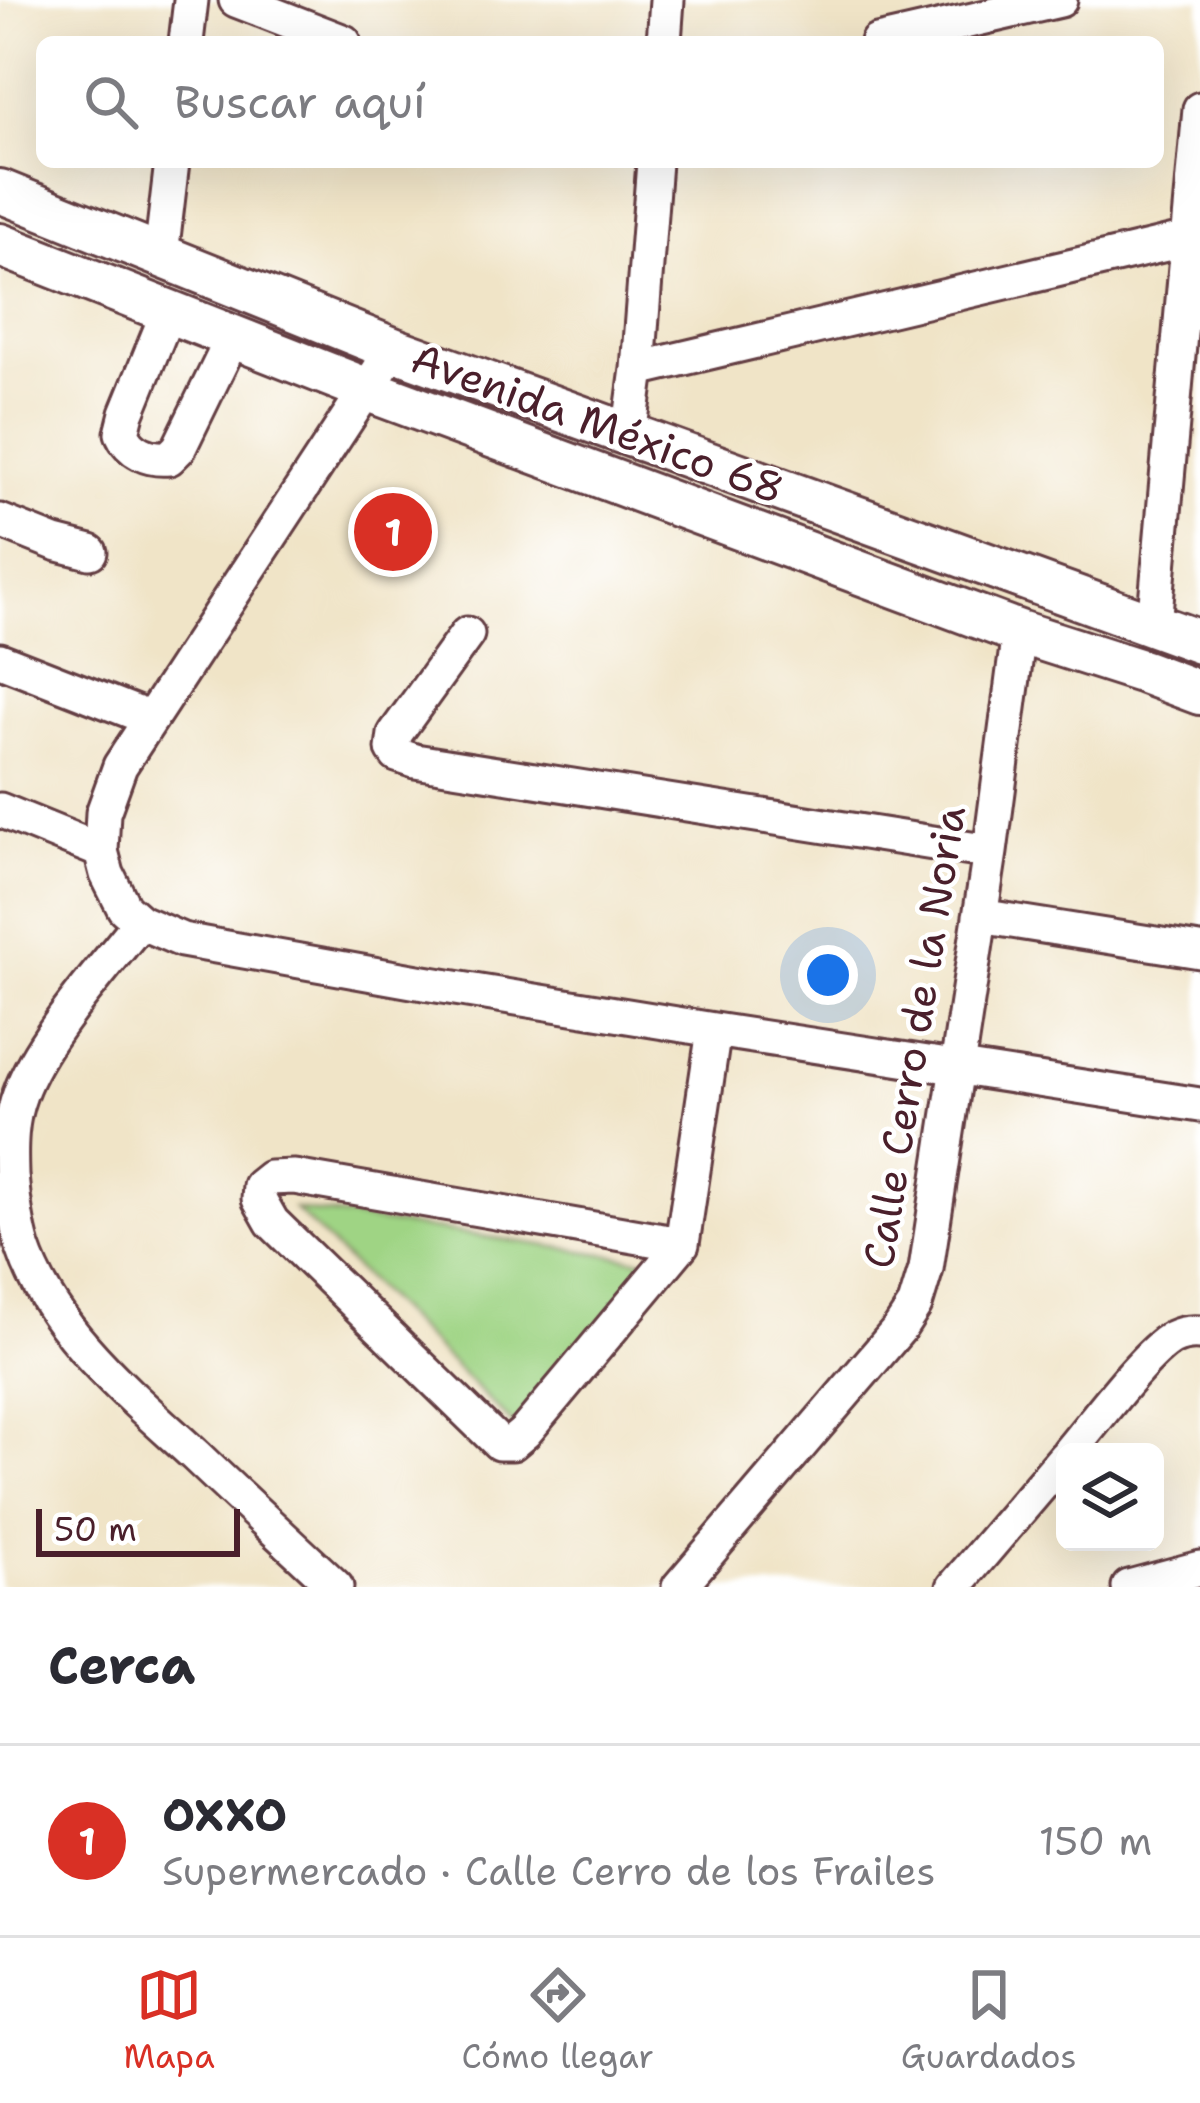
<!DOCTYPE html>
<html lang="es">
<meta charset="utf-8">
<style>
body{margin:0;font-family:"Shantell Sans",sans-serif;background:#f2f2f3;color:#2b2b33}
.controls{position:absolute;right:36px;bottom:36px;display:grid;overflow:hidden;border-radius:18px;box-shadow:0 12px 48px #0002}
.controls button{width:108px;height:108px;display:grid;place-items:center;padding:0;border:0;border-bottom:3px solid #e1e1e2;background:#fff;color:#2b2b33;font:60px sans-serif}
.scale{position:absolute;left:36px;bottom:30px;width:204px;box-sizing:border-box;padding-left:12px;border:6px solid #4a1f2b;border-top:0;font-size:33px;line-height:42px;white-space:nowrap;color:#4a1f2b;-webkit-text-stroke:9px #fff;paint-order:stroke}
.you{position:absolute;left:828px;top:975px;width:42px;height:42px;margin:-30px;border:9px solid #fff;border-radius:50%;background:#1a73e8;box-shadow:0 0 0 18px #1a73e833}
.badge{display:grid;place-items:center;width:78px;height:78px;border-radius:50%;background:#d93025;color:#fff;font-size:39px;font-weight:700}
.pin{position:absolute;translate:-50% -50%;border:6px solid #fff;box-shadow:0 3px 12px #0006}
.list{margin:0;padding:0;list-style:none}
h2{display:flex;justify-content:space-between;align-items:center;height:156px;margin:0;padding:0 48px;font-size:51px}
h2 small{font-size:39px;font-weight:400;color:#7c7c81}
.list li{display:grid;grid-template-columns:78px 1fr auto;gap:36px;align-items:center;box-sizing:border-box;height:192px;padding:0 48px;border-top:3px solid #e1e1e2}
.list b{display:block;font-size:45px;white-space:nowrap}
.list p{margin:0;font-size:39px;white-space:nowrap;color:#7c7c81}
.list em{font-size:39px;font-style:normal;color:#7c7c81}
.icon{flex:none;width:66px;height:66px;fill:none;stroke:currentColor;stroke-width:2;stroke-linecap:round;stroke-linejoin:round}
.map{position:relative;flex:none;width:1200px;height:1587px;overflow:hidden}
.search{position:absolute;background:#fff;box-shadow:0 12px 48px #0002;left:36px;right:36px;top:36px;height:132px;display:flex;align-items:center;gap:30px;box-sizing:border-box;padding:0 42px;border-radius:18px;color:#7c7c81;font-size:45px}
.sheet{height:348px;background:#fff}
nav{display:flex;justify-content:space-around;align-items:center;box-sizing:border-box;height:168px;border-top:3px solid #e1e1e2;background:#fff;font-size:33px;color:#7c7c81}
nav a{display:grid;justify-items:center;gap:6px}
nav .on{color:#d93025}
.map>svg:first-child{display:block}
</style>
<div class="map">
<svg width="1200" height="1587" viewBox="0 0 1200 1587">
<rect width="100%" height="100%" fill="#fff"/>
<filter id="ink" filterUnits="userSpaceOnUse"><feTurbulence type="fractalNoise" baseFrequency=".00833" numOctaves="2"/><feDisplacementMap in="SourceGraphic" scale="24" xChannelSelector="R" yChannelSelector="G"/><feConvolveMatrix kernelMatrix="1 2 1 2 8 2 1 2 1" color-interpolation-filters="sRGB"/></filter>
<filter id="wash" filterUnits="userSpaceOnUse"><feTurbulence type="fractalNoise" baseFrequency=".004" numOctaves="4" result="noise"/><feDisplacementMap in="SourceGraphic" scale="48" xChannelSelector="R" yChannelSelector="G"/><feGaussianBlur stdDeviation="2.7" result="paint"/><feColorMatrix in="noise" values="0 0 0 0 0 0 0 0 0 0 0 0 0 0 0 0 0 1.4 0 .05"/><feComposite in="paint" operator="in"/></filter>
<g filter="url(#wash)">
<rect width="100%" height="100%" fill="#f0e4c7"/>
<path fill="#9fd484" stroke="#747a58" stroke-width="3" d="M 295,1209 L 652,1261 L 517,1428 Z"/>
</g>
<g filter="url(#ink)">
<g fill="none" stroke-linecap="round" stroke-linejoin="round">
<g stroke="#633d42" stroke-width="39">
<path id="minor" d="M 236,0 L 344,42
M 186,42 L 191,0
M 664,42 L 667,0
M 877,42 L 1060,0
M 161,255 L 172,162
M 168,312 L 127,413 L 122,433 C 130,452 149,460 169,458 L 179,448 L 233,337
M 393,349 L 120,766 L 103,813 L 101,851 L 107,874 L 124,908 L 140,922 L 182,940 L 418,982 L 714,1030 L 1200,1105
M 638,369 L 1200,236
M 629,435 L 638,369 L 654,162
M 0,521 L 55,543 L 90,552
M 1154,625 L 1200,109
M 467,634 L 395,734 L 393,749 L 397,755 L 415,761 L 990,852
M 0,660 L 151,719
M 0,810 L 101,851
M 980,916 L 1200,951
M 140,922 C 103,970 40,1038 20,1094 C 10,1120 10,1147 11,1175 C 13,1198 16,1224 23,1247 C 51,1332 132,1397 196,1456 C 242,1500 289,1543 336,1587
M 294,1177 L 663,1241 L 682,1244 L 525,1432 L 512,1443 L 499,1443 L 272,1222 L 259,1199 L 260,1186 L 270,1178 Z
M 682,1244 L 714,1030
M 1069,1452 C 1093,1424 1144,1354 1172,1338 C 1182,1333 1190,1332 1200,1333
M 679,1587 L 900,1328 L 915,1305 L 926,1269 L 990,852 L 1019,632
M 954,1587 L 1065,1457
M 1129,1587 L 1200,1568"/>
</g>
<g stroke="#633d42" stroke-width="48">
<path id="major" d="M 0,191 L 393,349 L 1200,642
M 0,245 L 368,390 L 1019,632 L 1144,672 L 1200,693"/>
</g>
<use href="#minor" stroke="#fff" stroke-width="33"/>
<use href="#major" stroke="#fff" stroke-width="42"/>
</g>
</g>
<g text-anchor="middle" stroke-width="9" stroke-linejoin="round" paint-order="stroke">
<g font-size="42" fill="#4a1f2b" stroke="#fff">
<text transform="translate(598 423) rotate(20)" y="15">Avenida México 68</text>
<text transform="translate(914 1037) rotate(-81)" y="15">Calle Cerro de la Noria</text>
</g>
</g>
</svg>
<div class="controls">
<button><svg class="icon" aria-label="layers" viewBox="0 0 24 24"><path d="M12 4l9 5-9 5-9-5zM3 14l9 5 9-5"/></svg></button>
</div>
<div class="scale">50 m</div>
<div class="you"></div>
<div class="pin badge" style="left:393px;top:532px">1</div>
<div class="search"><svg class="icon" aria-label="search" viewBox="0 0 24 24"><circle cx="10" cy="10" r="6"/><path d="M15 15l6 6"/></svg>Buscar aquí</div>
</div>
<section class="sheet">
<h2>Cerca<small></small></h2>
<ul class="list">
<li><span class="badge">1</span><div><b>OXXO</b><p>Supermercado · Calle Cerro de los Frailes</p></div><em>150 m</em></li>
</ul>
</section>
<nav>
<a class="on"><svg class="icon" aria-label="map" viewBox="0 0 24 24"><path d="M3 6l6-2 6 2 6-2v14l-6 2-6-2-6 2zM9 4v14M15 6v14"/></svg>Mapa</a>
<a><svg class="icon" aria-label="directions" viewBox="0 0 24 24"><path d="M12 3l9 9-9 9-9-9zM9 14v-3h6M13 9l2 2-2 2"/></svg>Cómo llegar</a>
<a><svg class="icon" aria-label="saved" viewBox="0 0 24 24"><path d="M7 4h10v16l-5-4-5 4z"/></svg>Guardados</a>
</nav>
